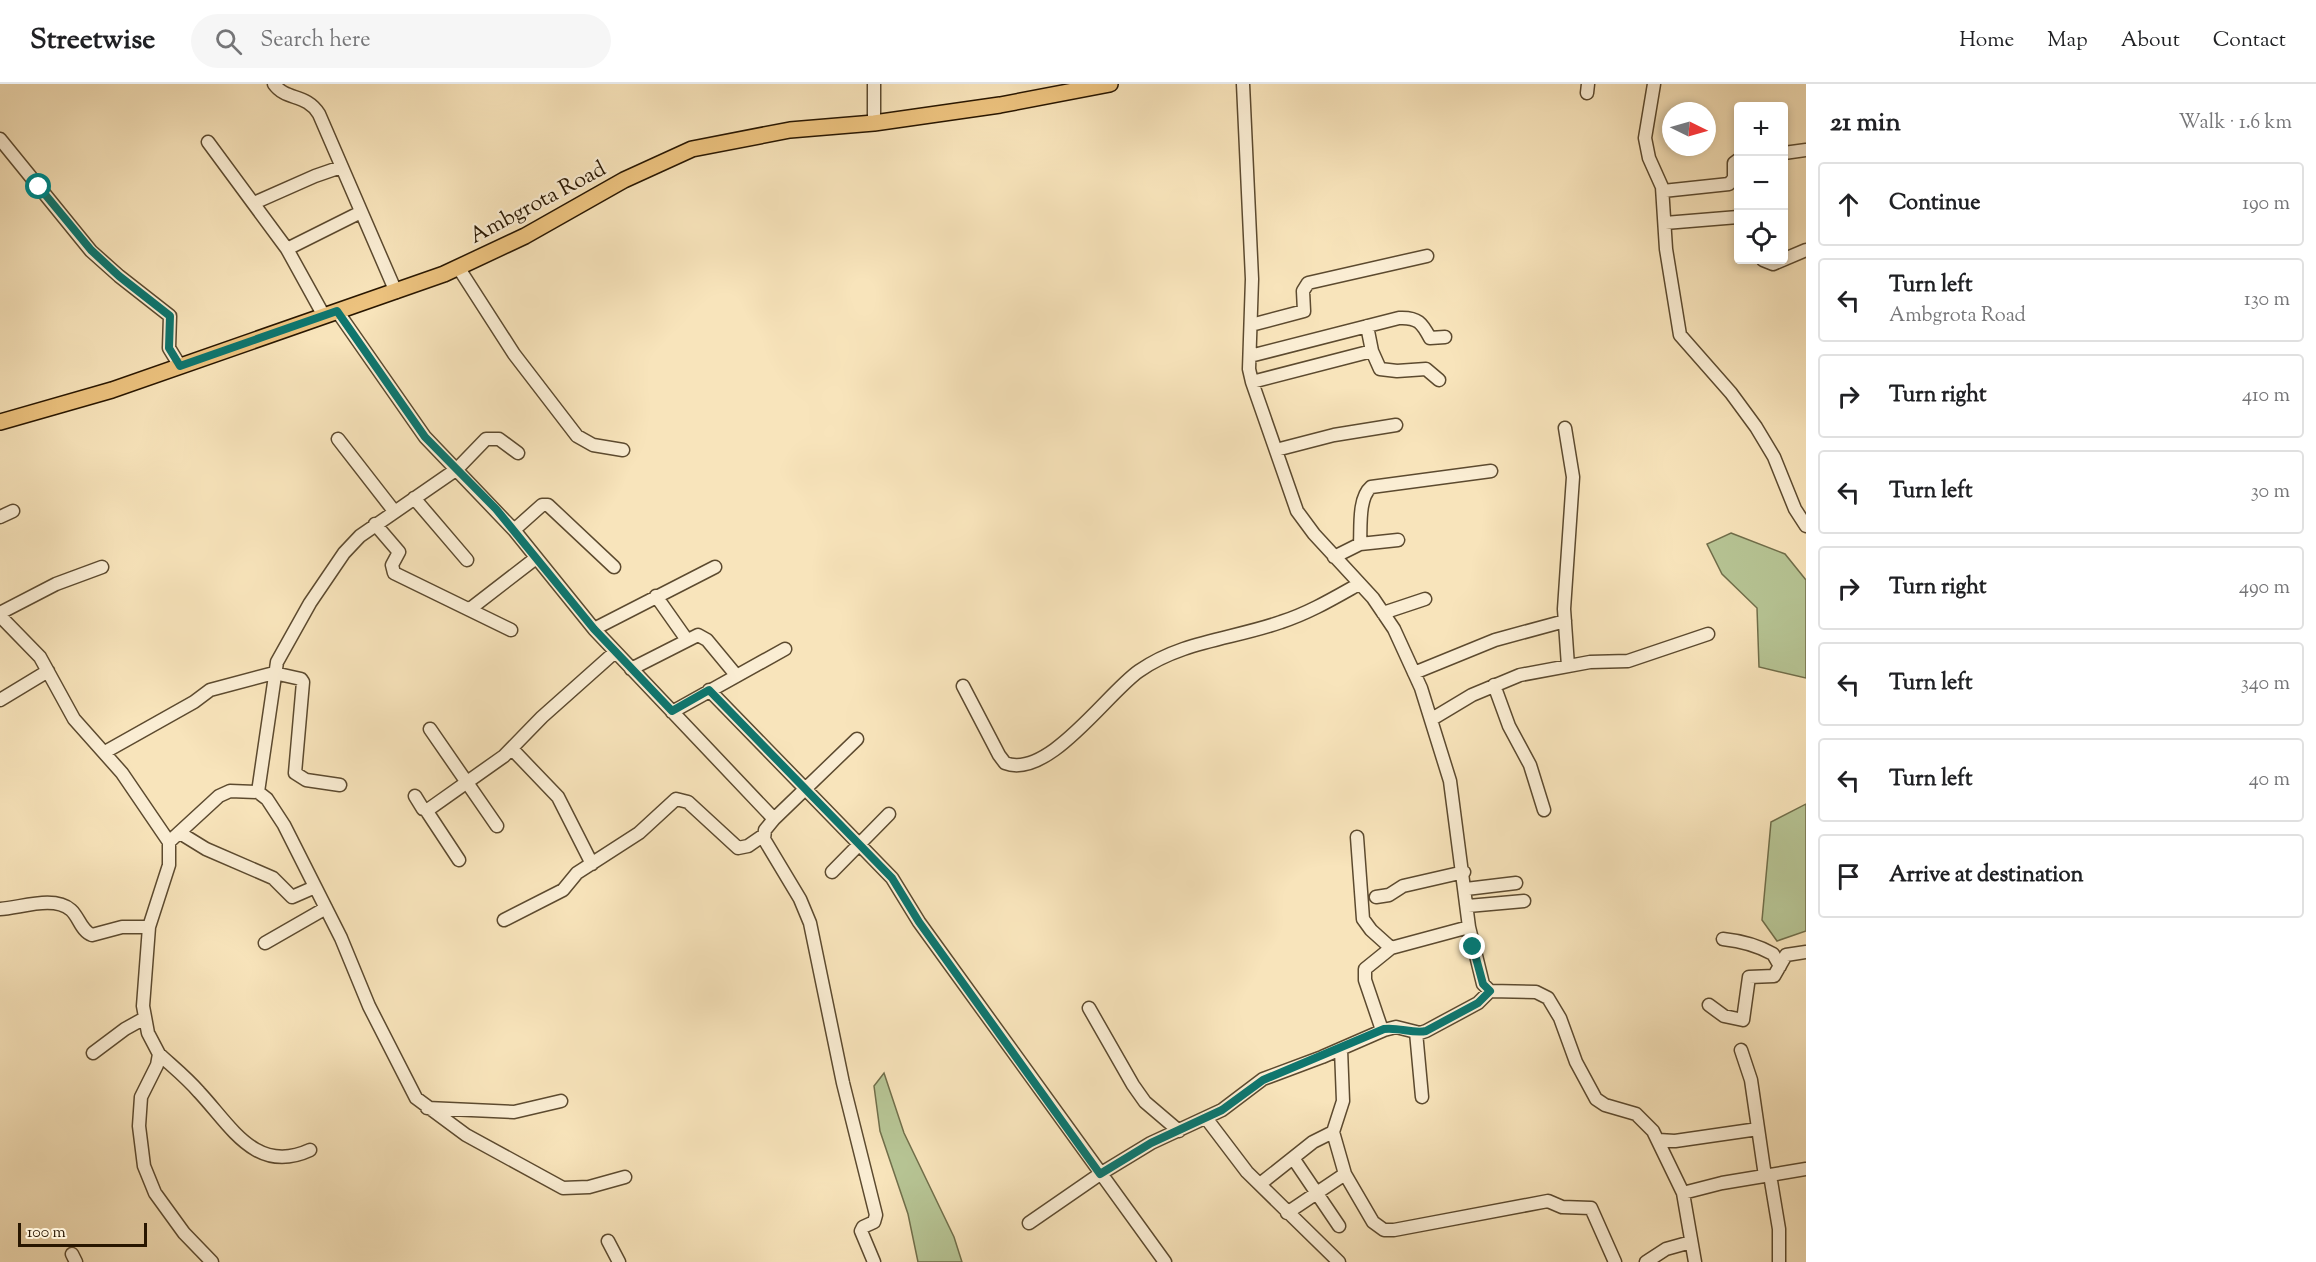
<!DOCTYPE html>
<meta charset="utf-8">
<style>
body{margin:0;font-family:"Sorts Mill Goudy",serif;background:#f6f6f6;color:#202124}
.controls{position:absolute;right:18px;top:18px;display:grid;overflow:hidden;border-radius:6px;box-shadow:0 3px 9px #0003}
.controls button{width:54px;height:54px;display:grid;place-items:center;padding:0;border:0;border-bottom:2px solid #e0e0e0;background:#fff;color:#202124;font:30px sans-serif}
.compass{position:absolute;left:1662px;top:18px;width:54px;height:54px;border-radius:50%;background:#fff;box-shadow:0 3px 9px #0003;rotate:95deg}
.scale{position:absolute;left:18px;bottom:15px;width:129px;box-sizing:border-box;padding-left:6px;border:3px solid #281600;border-top:0;font-size:16px;line-height:21px;white-space:nowrap;color:#281600;-webkit-text-stroke:4px #faedd3;paint-order:stroke}
.stop{position:absolute;width:18px;height:18px;margin:-14px;border:4px solid #0f766e;border-radius:50%;background:#fff}
.stop.end{background:#0f766e;border-color:#fff;box-shadow:0 2px 6px #0008}
.list{margin:0;padding:0;list-style:none}
h2{display:flex;justify-content:space-between;align-items:center;height:78px;margin:0;padding:0 24px;font-size:26px}
h2 small{font-size:20px;font-weight:400;color:#757577}
.list li{display:grid;grid-template-columns:39px 1fr auto;gap:18px;align-items:center;box-sizing:border-box;height:84px;margin:0 12px 12px;padding:0 12px;border:2px solid #e0e0e0;border-radius:6px}
.list b{display:block;font-size:22px;white-space:nowrap}
.list p{margin:0;font-size:20px;white-space:nowrap;color:#757577}
.list em{font-size:20px;font-style:normal;color:#757577}
.icon{flex:none;width:33px;height:33px;fill:none;stroke:currentColor;stroke-width:2;stroke-linecap:round;stroke-linejoin:round}
.map{position:relative;flex:none;width:1806px;height:1178px;overflow:hidden}
header{display:flex;align-items:center;gap:36px;box-sizing:border-box;height:84px;padding:0 30px;background:#fff;border-bottom:2px solid #e0e0e0}
header strong{font-size:28px}
nav{display:flex;gap:33px;margin-inline-start:auto;font-size:21px}
.search{width:420px;height:54px;background:#f6f6f6;display:flex;align-items:center;gap:15px;box-sizing:border-box;padding:0 21px;border-radius:33px;color:#757577;font-size:22px}
main{display:flex}
aside{flex:1;background:#fff}
.map>svg:first-child{display:block}
</style>
<header>
<strong>Streetwise</strong>
<div class="search"><svg class="icon" aria-label="search" viewBox="0 0 24 24"><circle cx="10" cy="10" r="6"/><path d="M15 15l6 6"/></svg>Search here</div>
<nav><a>Home</a><a>Map</a><a>About</a><a>Contact</a></nav>
</header>
<main>
<div class="map">
<svg width="1806" height="1178" viewBox="0 0 1806 1178">
<rect width="100%" height="100%" fill="#f8e4bb"/>
<filter id="stains"><feTurbulence type="fractalNoise" baseFrequency=".00333" numOctaves="4"/><feColorMatrix values="0 0 0 0 .2 0 0 0 0 .09 0 0 0 0 .02 0 0 0 .5 -.17"/></filter>
<radialGradient id="worn" r=".72"><stop offset=".6" stop-color="#630" stop-opacity="0"/><stop offset="1" stop-color="#630" stop-opacity=".3"/></radialGradient>
<path fill="#b7c595" stroke="#706e4a" stroke-width="1.5" d="M 1731,449 L 1785,470 L 1806,496 L 1806,594 L 1759,583 L 1757,524 L 1722,490 L 1707,460 Z
M 1806,720 L 1806,847 L 1777,857 L 1762,836 L 1771,738 Z
M 884,989 L 904,1049 L 954,1153 L 962,1178 L 918,1178 L 908,1130 L 880,1047 L 874,1002 Z"/>
<g fill="none" stroke-linecap="round" stroke-linejoin="round">
<g stroke="#5c4a2f" stroke-width="15">
<path id="minor" d="M 274,0 C 286,17 306,9 319,30 L 396,208
M 874,0 L 874,39
M 1243,0 L 1252,195 L 1249,285 L 1252,298 L 1297,427 L 1314,450 L 1373,514 L 1394,545 L 1421,604 L 1450,697 L 1469,843 L 1483,900 L 1490,907 L 1536,908 L 1548,914 L 1560,934 L 1576,978 L 1596,1015 L 1605,1021 L 1636,1030 L 1653,1047 L 1683,1109 L 1695,1178
M 1654,0 L 1645,54 L 1649,74 L 1662,103 L 1666,165 L 1680,251 L 1731,309 L 1756,343 L 1774,373 L 1795,425 L 1806,442
M 1587,9 L 1588,0
M 0,55 L 91,167 L 119,192 L 170,232 L 169,264 L 180,282
M 208,58 L 287,165 L 324,232
M 1784,69 L 1806,66
M 1663,107 L 1729,100 L 1734,94 L 1734,79 L 1738,76
M 254,119 L 315,92 L 341,83
M 1665,139 L 1738,133
M 287,165 L 361,128
M 1763,176 L 1773,180 L 1806,166
M 458,183 L 514,270 L 577,352 L 593,361 L 623,366
M 337,227 L 425,353 L 514,446 L 594,545 L 774,735
M 1251,241 L 1304,227 L 1303,207 L 1308,199 L 1427,172
M 1367,242 L 1372,267 L 1380,285 L 1397,287 L 1426,285 L 1439,296
M 1250,272 L 1399,234 C 1418,233 1422,239 1430,254 L 1445,253
M 1252,298 L 1372,267
M 1565,344 L 1573,393 L 1564,525 L 1568,582
M 338,355 L 394,427
M 1276,366 L 1334,351 L 1396,341
M 414,414 L 467,476
M 0,433 L 13,427
M 375,440 L 399,468 L 392,481 L 394,489 L 511,546
M 514,446 L 542,421 L 548,421 L 614,483
M 1360,460 C 1361,444 1358,414 1371,403 L 1491,387
M 1334,473 L 1360,460 L 1398,456
M 656,512 L 687,556
M 470,525 L 536,474
M 0,529 L 56,500 L 102,483
M 1383,529 L 1425,515
M 0,532 L 40,573 L 74,635 L 122,689 L 169,758 L 169,781 L 149,843 L 143,922 L 148,949 L 159,970 L 157,981 L 141,1013 L 139,1042 L 144,1082 L 155,1109 L 184,1149 L 212,1178
M 594,545 L 715,483
M 631,585 L 698,551 L 707,556 L 736,591
M 1414,589 L 1495,556 L 1565,537
M 1494,601 L 1509,642 L 1530,681 L 1544,726
M 963,602 L 999,671 L 1005,679 C 1048,696 1107,609 1139,587 C 1182,557 1233,555 1281,538 C 1309,529 1334,514 1359,500
M 709,606 L 892,794 L 919,838 L 1165,1178
M 0,616 L 48,587
M 672,628 L 785,565
M 1432,635 L 1472,611 L 1520,591 L 1590,578 L 1628,577 L 1708,550
M 430,645 L 497,742
M 857,655 L 774,735 L 765,746 L 764,755 L 800,815 L 810,839 L 843,999 L 876,1131 L 874,1138 L 863,1143 L 861,1147 L 874,1178
M 512,665 L 558,713 L 592,780
M 105,668 L 194,618 L 210,606 L 274,589 L 301,595 L 303,598 L 295,689 L 306,696 L 340,701
M 258,708 L 277,578 L 310,519 L 344,469 L 360,452 L 457,385 L 486,355 L 499,355 L 518,369
M 415,712 L 423,725 L 429,725 L 504,672 L 542,633 L 615,568
M 426,726 L 459,776
M 180,749 L 206,765 L 273,794 L 292,813 L 315,803
M 1357,753 L 1363,835 L 1371,846 L 1391,864
M 169,758 L 219,712 L 230,707 L 258,708 L 267,715 L 284,741 L 341,854 L 369,922 L 416,1014 L 466,1051 L 563,1104 L 589,1103 L 625,1093
M 832,788 L 889,730
M 1466,805 L 1516,799
M 1376,813 L 1389,811 L 1403,802 L 1464,788
M 1468,822 L 1524,817
M 0,825 C 20,824 54,811 71,826 C 79,833 81,847 92,851 L 122,843 L 149,843
M 504,836 L 563,806 L 577,789 L 639,749 L 676,715 L 688,718 L 738,764 L 748,762 L 764,751
M 1723,855 C 1742,857 1757,861 1773,870 L 1780,882
M 265,859 L 326,824
M 1709,921 L 1724,932 L 1743,936 L 1749,893 L 1774,892 L 1786,871 L 1806,868
M 1089,924 L 1133,1001 L 1145,1018 L 1179,1047
M 1382,946 L 1365,896 L 1365,885 L 1391,864 L 1469,843
M 1416,948 L 1422,1013
M 1341,965 L 1343,1017 L 1333,1048 L 1345,1090 L 1373,1138 L 1384,1146 L 1394,1146 L 1548,1117 L 1562,1123 L 1591,1124 L 1615,1178
M 1741,966 L 1751,996 L 1765,1092
M 93,969 L 125,945 L 143,935
M 159,970 C 172,982 187,994 199,1008 C 231,1042 256,1091 310,1066
M 427,1024 L 514,1028 L 561,1017
M 1206,1034 L 1247,1088 L 1339,1178
M 1658,1056 L 1675,1057 L 1758,1045
M 1293,1074 L 1339,1142
M 1770,1091 L 1779,1145 L 1779,1178
M 1260,1100 L 1313,1058 L 1333,1048
M 1683,1109 L 1722,1099 L 1806,1085
M 1287,1129 L 1345,1090
M 1029,1139 L 1100,1090 L 1151,1059 L 1222,1026 L 1263,995 L 1322,973 L 1384,946 L 1396,943 L 1420,949 L 1426,947 L 1478,919 L 1490,907
M 608,1157 L 619,1178
M 72,1170 L 76,1178
M 1646,1178 L 1666,1165 L 1691,1158"/>
</g>
<g stroke="#281600" stroke-width="18">
<path id="major" d="M 0,338 L 112,306 L 444,190 L 525,152 L 624,96 L 692,65 L 790,46 L 874,39 L 1000,21 L 1110,0"/>
</g>
<use href="#minor" stroke="#faedd3" stroke-width="12"/>
<use href="#major" stroke="#ecc27e" stroke-width="15"/>
</g>
<g fill="none" stroke-linecap="round" stroke-linejoin="round">
<path stroke="#0f766e" stroke-width="8" d="M 39,103 L 91,166 L 119,192 L 170,232 L 169,264 L 180,282 L 337,227 L 425,353 L 496,425 L 594,545 L 672,627 L 709,606 L 892,794 L 919,838 L 1100,1090 L 1151,1059 L 1222,1026 L 1263,996 L 1384,945 C 1399,943 1413,950 1426,947 L 1478,919 L 1490,907 L 1483,900 L 1473,863"/>
</g>
<g text-anchor="middle" stroke-width="4.5" stroke-linejoin="round" paint-order="stroke">
<g font-size="22" fill="#281600" stroke="#faedd3">
<text transform="translate(537 117) rotate(-28)" y="8">Ambgrota Road</text>
</g>
</g>
<rect width="100%" height="100%" filter="url(#stains)"/>
<rect width="100%" height="100%" fill="url(#worn)"/>
</svg>
<div class="controls">
<button>+</button>
<button>−</button>
<button><svg class="icon" aria-label="locate" viewBox="0 0 24 24"><circle cx="12" cy="12" r="6"/><path d="M12 2v4M12 18v4M2 12h4M18 12h4"/></svg></button>
</div>
<svg class="compass" viewBox="-18 -18 36 36"><path d="M0-13l5 13h-10z" fill="#e53935"/><path d="M0 13l5-13h-10z" fill="#757577"/></svg>
<div class="scale">100 m</div>
<div class="stop" style="left:39px;top:103px"></div>
<div class="stop end" style="left:1473px;top:863px"></div>
</div>
<aside>
<h2>21 min<small>Walk · 1.6 km</small></h2>
<ul class="list">
<li><svg class="icon" aria-label="ahead" viewBox="0 0 24 24"><path d="M12 20V5M6 11l6-6 6 6"/></svg><div><b>Continue</b></div><em>190 m</em></li>
<li><svg class="icon" aria-label="left" viewBox="0 0 24 24"><path d="M17 20v-9H6M10 6l-5 5 5 5"/></svg><div><b>Turn left</b><p>Ambgrota Road</p></div><em>130 m</em></li>
<li><svg class="icon" aria-label="right" viewBox="0 0 24 24"><path d="M7 20v-9h11M14 6l5 5-5 5"/></svg><div><b>Turn right</b></div><em>410 m</em></li>
<li><svg class="icon" aria-label="left" viewBox="0 0 24 24"><path d="M17 20v-9H6M10 6l-5 5 5 5"/></svg><div><b>Turn left</b></div><em>30 m</em></li>
<li><svg class="icon" aria-label="right" viewBox="0 0 24 24"><path d="M7 20v-9h11M14 6l5 5-5 5"/></svg><div><b>Turn right</b></div><em>490 m</em></li>
<li><svg class="icon" aria-label="left" viewBox="0 0 24 24"><path d="M17 20v-9H6M10 6l-5 5 5 5"/></svg><div><b>Turn left</b></div><em>340 m</em></li>
<li><svg class="icon" aria-label="left" viewBox="0 0 24 24"><path d="M17 20v-9H6M10 6l-5 5 5 5"/></svg><div><b>Turn left</b></div><em>40 m</em></li>
<li><svg class="icon" aria-label="arrive" viewBox="0 0 24 24"><path d="M6 21V4h12l-3 4 3 4H6"/></svg><div><b>Arrive at destination</b></div></li>
</ul>
</aside>
</main>
